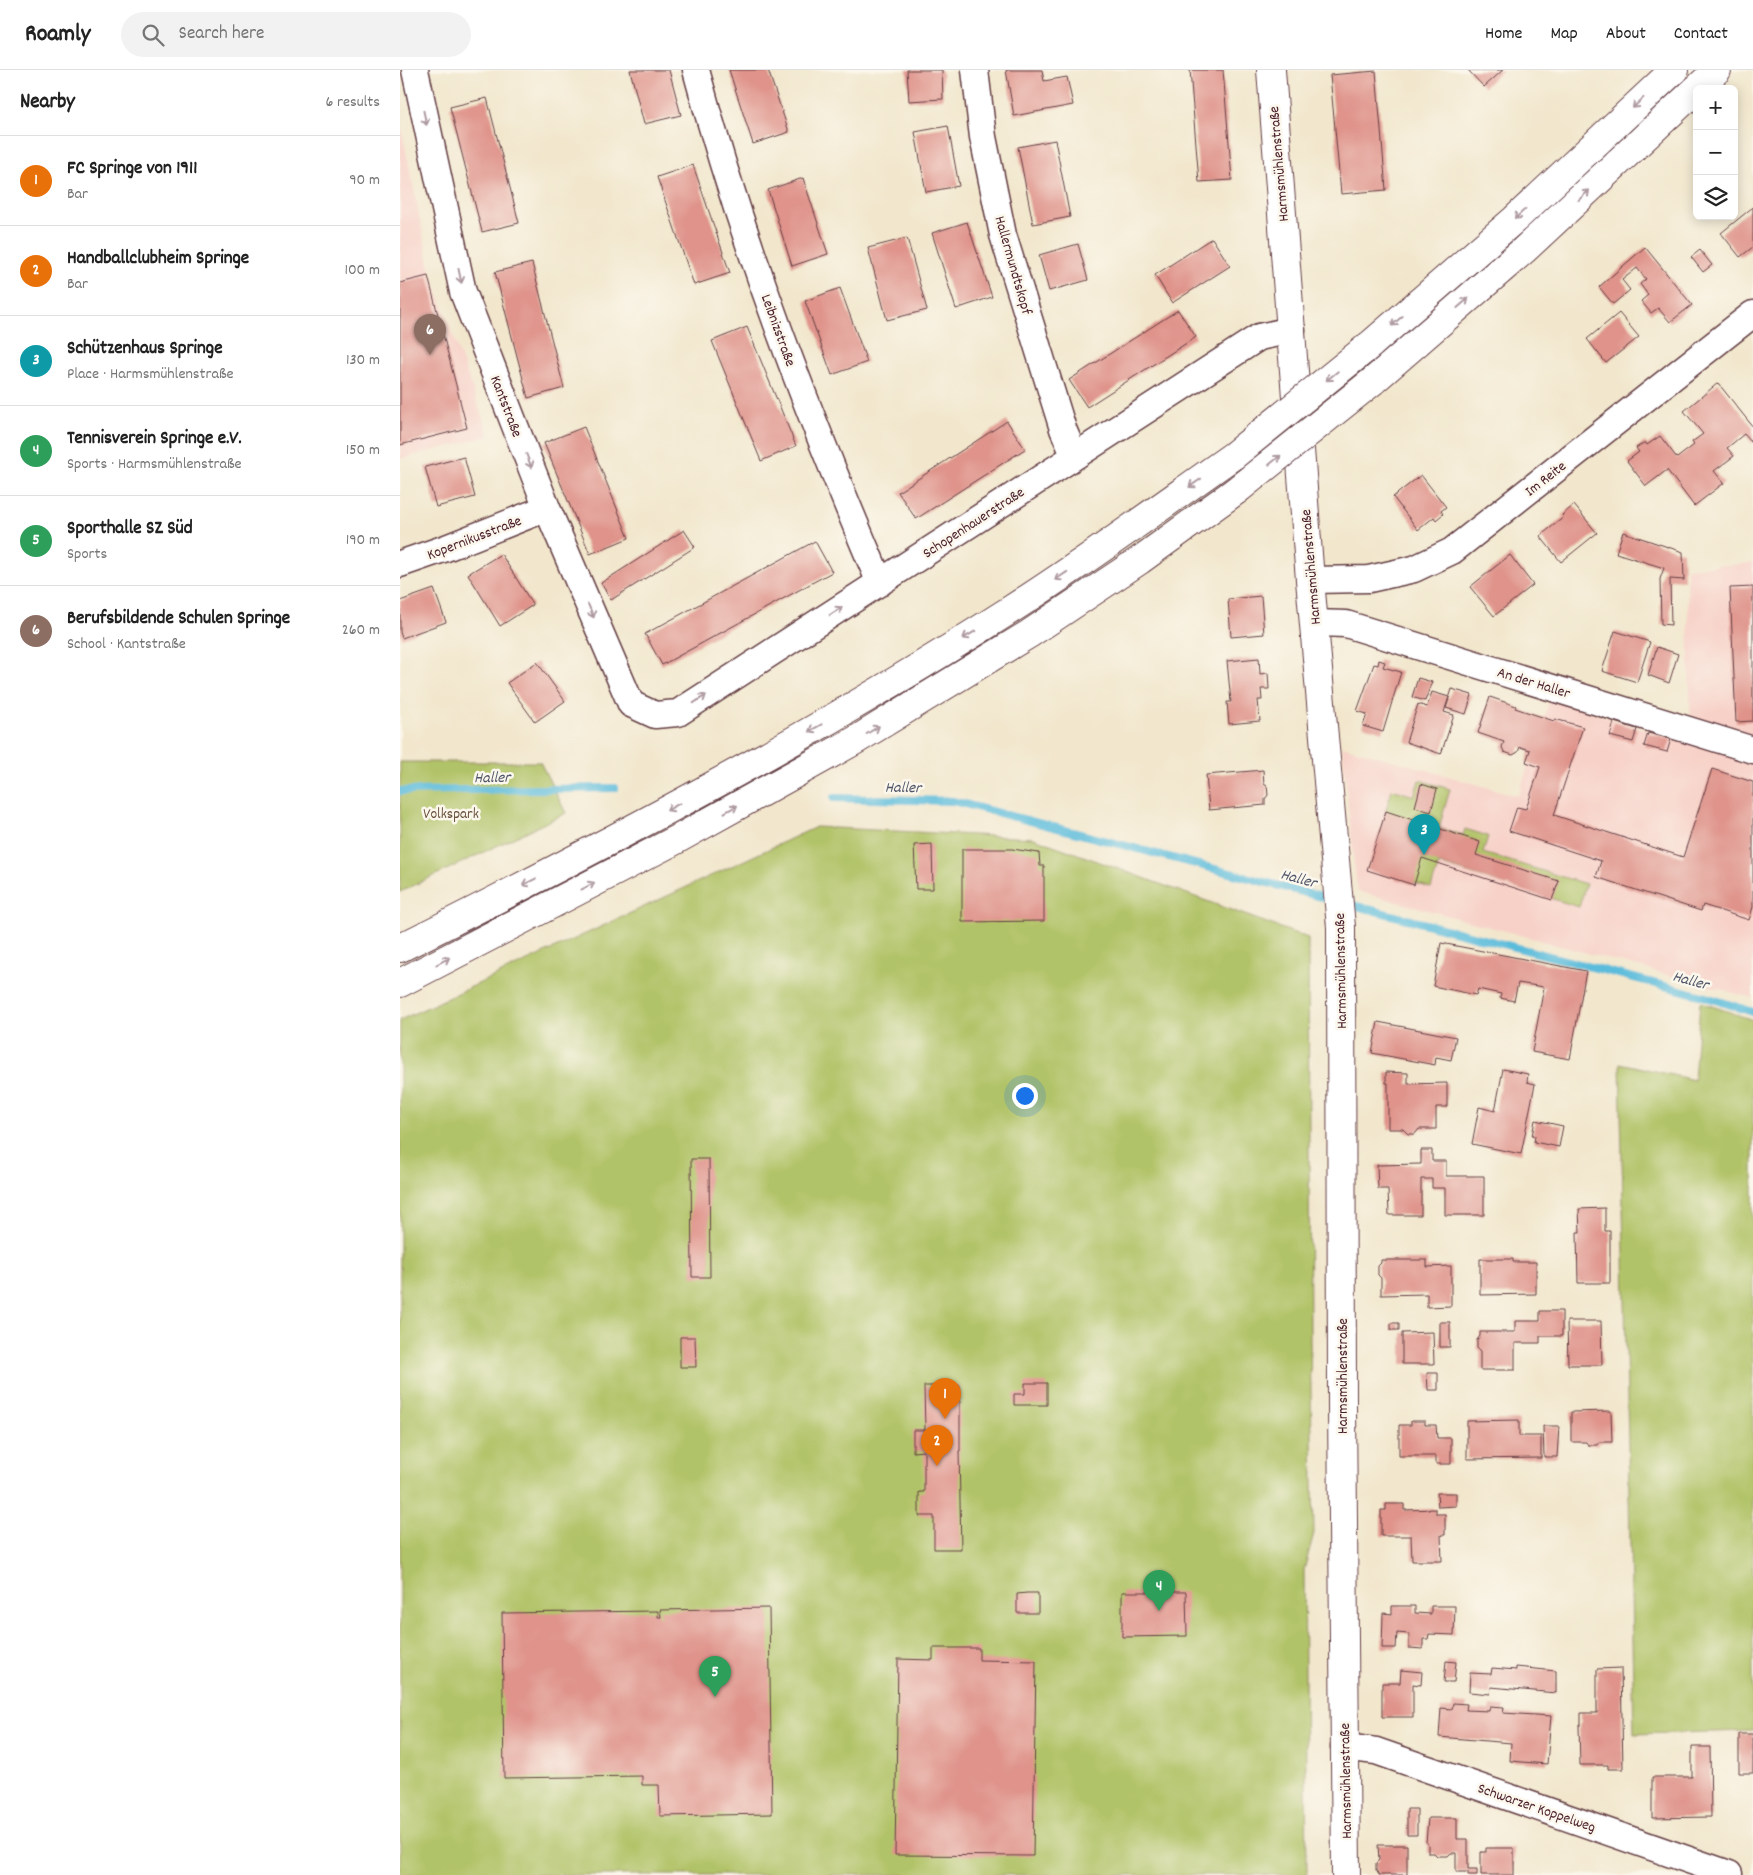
<!DOCTYPE html>
<meta charset="utf-8">
<style>
body{margin:0;font-family:Dekko,sans-serif;background:#f2f2f2;color:#222}
.controls{position:absolute;right:15px;top:15px;display:grid;overflow:hidden;border-radius:8px;box-shadow:0 2px 12px #0003}
.controls button{width:45px;height:45px;display:grid;place-items:center;padding:0;border:0;border-bottom:1px solid #e0e0e0;background:#fff;color:#222;font:25px sans-serif}
.you{position:absolute;left:624px;top:1025px;width:18px;height:18px;margin:-12px;border:4px solid #fff;border-radius:50%;background:#1a73e8;box-shadow:0 0 0 8px #1a73e833}
.badge{display:grid;place-items:center;width:32px;height:32px;border-radius:50%;background:#7c3aed;color:#fff;font-size:16px;font-weight:700}
.pin{position:absolute;translate:-50% -41px;filter:drop-shadow(0 1px 2px #0008)}
.pin::after{content:'';position:absolute;top:26px;width:18px;height:15px;background:inherit;clip-path:polygon(0 0,100% 0,50% 100%)}
.list{margin:0;padding:0;list-style:none}
h2{display:flex;justify-content:space-between;align-items:center;height:65px;margin:0;padding:0 20px;font-size:21px}
h2 small{font-size:16px;font-weight:400;color:#767676}
.list li{display:grid;grid-template-columns:32px 1fr auto;gap:15px;align-items:center;box-sizing:border-box;height:90px;padding:0 20px;border-top:1px solid #e0e0e0}
.list b{display:block;font-size:19px;white-space:nowrap}
.list p{margin:0;font-size:16px;white-space:nowrap;color:#767676}
.list em{font-size:16px;font-style:normal;color:#767676}
.icon{flex:none;width:28px;height:28px;fill:none;stroke:currentColor;stroke-width:2;stroke-linecap:round;stroke-linejoin:round}
.map{position:relative;flex:none;width:1353px;height:1805px;overflow:hidden}
header{display:flex;align-items:center;gap:30px;box-sizing:border-box;height:70px;padding:0 25px;background:#fff;border-bottom:1px solid #e0e0e0}
header strong{font-size:24px}
nav{display:flex;gap:28px;margin-inline-start:auto;font-size:18px}
.search{width:350px;height:45px;background:#f2f2f2;display:flex;align-items:center;gap:12px;box-sizing:border-box;padding:0 18px;border-radius:28px;color:#767676;font-size:19px}
main{display:flex}
aside{flex:1;background:#fff}
.map>svg:first-child{display:block}
</style>
<header>
<strong>Roamly</strong>
<div class="search"><svg class="icon" aria-label="search" viewBox="0 0 24 24"><circle cx="10" cy="10" r="6"/><path d="M15 15l6 6"/></svg>Search here</div>
<nav><a>Home</a><a>Map</a><a>About</a><a>Contact</a></nav>
</header>
<main>
<aside>
<h2>Nearby<small>6 results</small></h2>
<ul class="list">
<li><span class="badge" style="background:#e8710a">1</span><div><b>FC Springe von 1911</b><p>Bar</p></div><em>90 m</em></li>
<li><span class="badge" style="background:#e8710a">2</span><div><b>Handballclubheim Springe</b><p>Bar</p></div><em>100 m</em></li>
<li><span class="badge" style="background:#0f9aa8">3</span><div><b>Schützenhaus Springe</b><p>Place · Harmsmühlenstraße</p></div><em>130 m</em></li>
<li><span class="badge" style="background:#2e9e5b">4</span><div><b>Tennisverein Springe e.V.</b><p>Sports · Harmsmühlenstraße</p></div><em>150 m</em></li>
<li><span class="badge" style="background:#2e9e5b">5</span><div><b>Sporthalle SZ Süd</b><p>Sports</p></div><em>190 m</em></li>
<li><span class="badge" style="background:#8d6e63">6</span><div><b>Berufsbildende Schulen Springe</b><p>School · Kantstraße</p></div><em>260 m</em></li>
</ul>
</aside>
<div class="map">
<svg width="1353" height="1805" viewBox="0 0 1353 1805">
<rect width="100%" height="100%" fill="#fbf7ec"/>
<filter id="ink" filterUnits="userSpaceOnUse"><feTurbulence type="fractalNoise" baseFrequency=".02" numOctaves="2"/><feDisplacementMap in="SourceGraphic" scale="10" xChannelSelector="R" yChannelSelector="G"/><feConvolveMatrix kernelMatrix="1 2 1 2 8 2 1 2 1" color-interpolation-filters="sRGB"/></filter>
<filter id="wash" filterUnits="userSpaceOnUse"><feTurbulence type="fractalNoise" baseFrequency=".0096" numOctaves="4" result="noise"/><feDisplacementMap in="SourceGraphic" scale="20" xChannelSelector="R" yChannelSelector="G"/><feGaussianBlur stdDeviation="1.12" result="paint"/><feColorMatrix in="noise" values="0 0 0 0 0 0 0 0 0 0 0 0 0 0 0 0 0 1.4 0 .05"/><feComposite in="paint" operator="in"/></filter>
<g filter="url(#wash)">
<rect width="100%" height="100%" fill="#f2e7cd"/>
<path fill="#f7d1c8" d="M 0,52 L 31,203 L 89,366 L 0,389 Z
M 1353,493 L 1353,928 L 957,821 L 942,676 L 1118,726 L 1150,629 L 1291,674 L 1287,498 Z"/>
<path fill="#b1c367" stroke="#7e7149" d="M 0,692 L 140,692 L 166,743 L 0,822 Z
M 1019,710 L 1050,719 L 1039,758 L 1063,765 L 1065,759 L 1088,766 L 1083,783 L 1186,814 L 1179,837 L 1039,794 L 1031,818 L 995,807 L 1012,752 L 985,743 L 992,719 L 1014,726 Z
M 416,757 L 634,768 L 908,868 L 910,1272 L 914,1463 L 904,1500 L 907,1805 L 0,1805 L 0,950 Z
M 1300,932 L 1353,950 L 1353,1661 L 1234,1664 L 1220,993 L 1294,1010 Z"/>
<g fill="none" stroke-linecap="round" stroke-linejoin="round">
<path stroke="#5cbcdb" stroke-width="8" d="M 0,721 L 215,718
M 434,728 L 553,731 L 1303,926 L 1353,942"/>
</g>
<g id="blocks">
<path fill="#df938a" d="M 230,0 L 269,0 L 281,45 L 244,54 Z
M 329,0 L 368,0 L 389,62 L 353,74 Z
M 507,0 L 542,0 L 543,29 L 509,31 Z
M 606,0 L 642,0 L 644,11 L 667,7 L 673,35 L 614,46 Z
M 790,0 L 823,0 L 832,110 L 799,112 Z
M 1068,0 L 1103,0 L 1084,17 Z
M 976,1 L 986,120 L 941,124 L 930,5 Z
M 87,28 L 119,153 L 82,162 L 50,37 Z
M 548,56 L 559,116 L 526,122 L 515,62 Z
M 655,70 L 670,147 L 633,154 L 618,77 Z
M 293,95 L 330,203 L 294,215 L 257,107 Z
M 403,108 L 428,184 L 392,196 L 368,120 Z
M 1353,137 L 1353,177 L 1340,187 L 1321,163 Z
M 567,152 L 592,227 L 556,239 L 532,163 Z
M 507,168 L 527,240 L 487,250 L 468,178 Z
M 812,168 L 830,196 L 772,233 L 755,205 Z
M 678,174 L 688,210 L 649,221 L 639,185 Z
M 1245,177 L 1292,235 L 1270,252 L 1258,238 L 1251,243 L 1241,231 L 1248,225 L 1240,214 L 1246,209 L 1237,198 L 1222,210 L 1230,220 L 1213,234 L 1199,217 Z
M 1300,180 L 1312,195 L 1303,202 L 1291,187 Z
M 132,193 L 164,318 L 128,328 L 95,202 Z
M 28,206 L 67,358 L 0,375 L 0,213 Z
M 440,218 L 467,292 L 432,305 L 405,231 Z
M 778,240 L 796,267 L 687,337 L 669,310 Z
M 1219,243 L 1239,267 L 1206,293 L 1187,269 Z
M 347,257 L 396,376 L 361,391 L 312,271 Z
M 1318,313 L 1353,357 L 1353,374 L 1344,364 L 1327,378 L 1334,386 L 1314,401 L 1324,413 L 1294,436 L 1267,400 L 1246,416 L 1227,391 L 1239,382 L 1236,378 L 1245,372 L 1247,375 L 1260,366 L 1277,388 L 1294,375 L 1292,372 L 1303,364 L 1284,341 Z
M 607,351 L 625,379 L 516,449 L 498,422 Z
M 184,357 L 229,468 L 190,484 L 144,373 Z
M 64,387 L 75,427 L 36,437 L 25,397 Z
M 1021,405 L 1046,437 L 1041,441 L 1043,444 L 1036,450 L 1034,447 L 1018,460 L 993,427 Z
M 1174,435 L 1197,463 L 1161,492 L 1140,466 L 1164,447 L 1162,445 Z
M 284,460 L 295,477 L 211,530 L 201,513 Z
M 1223,462 L 1283,482 L 1284,510 L 1270,509 L 1271,555 L 1261,554 L 1260,509 L 1264,498 L 1216,483 Z
M 415,471 L 432,502 L 262,595 L 245,564 Z
M 101,484 L 133,535 L 100,556 L 68,504 Z
M 1110,485 L 1133,515 L 1094,546 L 1070,517 Z
M 1353,517 L 1353,651 L 1336,652 L 1330,518 Z
M 34,519 L 46,552 L 2,568 L 0,562 L 0,531 Z
M 861,526 L 864,564 L 831,567 L 828,529 Z
M 1215,561 L 1250,572 L 1237,612 L 1202,601 Z
M 1257,577 L 1278,584 L 1269,613 L 1248,605 Z
M 859,588 L 860,604 L 868,603 L 869,619 L 861,619 L 862,630 L 858,630 L 860,651 L 829,654 L 827,632 L 831,632 L 827,591 Z
M 979,590 L 985,592 L 983,597 L 1001,602 L 983,662 L 963,656 L 967,644 L 957,641 L 974,594 L 978,595 Z
M 137,592 L 165,631 L 135,652 L 107,613 Z
M 1018,608 L 1032,612 L 1025,631 L 1012,627 Z
M 1052,619 L 1072,625 L 1066,644 L 1046,638 Z
M 1032,622 L 1049,627 L 1044,642 L 1054,645 L 1041,684 L 1006,672 L 1018,634 L 1027,637 Z
M 1090,627 L 1116,636 L 1115,638 L 1154,651 L 1155,649 L 1183,657 L 1154,745 L 1283,787 L 1312,699 L 1353,712 L 1353,837 L 1349,850 L 1303,835 L 1301,841 L 1196,807 L 1201,791 L 1109,761 L 1117,737 L 1126,739 L 1140,697 L 1126,692 L 1130,680 L 1120,677 L 1118,682 L 1113,685 L 1104,682 L 1102,677 L 1104,672 L 1078,663 Z
M 1214,652 L 1237,659 L 1233,672 L 1210,666 Z
M 1248,663 L 1271,669 L 1267,682 L 1244,676 Z
M 863,700 L 864,714 L 867,716 L 868,725 L 865,729 L 865,735 L 809,740 L 806,705 Z
M 1021,714 L 1037,719 L 1031,742 L 1015,737 Z
M 986,741 L 1080,772 L 1076,785 L 1159,811 L 1152,830 L 1022,788 L 1014,815 L 967,800 Z
M 532,774 L 533,819 L 516,819 L 514,775 Z
M 562,779 L 612,779 L 639,783 L 640,796 L 644,796 L 644,851 L 562,852 Z
M 1041,873 L 1186,901 L 1170,989 L 1132,982 L 1144,917 L 1118,913 L 1114,931 L 1100,928 L 1101,924 L 1078,919 L 1076,925 L 1033,916 Z
M 978,952 L 1056,967 L 1051,990 L 1036,987 L 1035,995 L 972,983 Z
M 1103,999 L 1128,1004 L 1127,1012 L 1135,1014 L 1121,1084 L 1072,1074 L 1079,1037 L 1095,1041 Z
M 986,1002 L 1008,1003 L 1008,1014 L 1047,1013 L 1047,1037 L 1036,1037 L 1036,1059 L 1019,1059 L 1015,1064 L 1008,1064 L 1003,1059 L 988,1059 L 988,1013 L 986,1013 Z
M 1135,1050 L 1163,1056 L 1159,1077 L 1134,1072 L 1135,1066 L 1132,1066 Z
M 1021,1080 L 1032,1080 L 1032,1091 L 1046,1091 L 1046,1106 L 1084,1106 L 1084,1145 L 1045,1145 L 1045,1118 L 1032,1118 L 1032,1109 L 1021,1109 L 1021,1145 L 989,1145 L 988,1119 L 978,1119 L 977,1095 L 1021,1094 Z
M 291,1089 L 309,1089 L 310,1207 L 292,1207 Z
M 1205,1138 L 1205,1161 L 1210,1161 L 1210,1213 L 1178,1213 L 1177,1162 L 1180,1162 L 1179,1139 Z
M 1080,1189 L 1113,1189 L 1113,1192 L 1136,1192 L 1136,1224 L 1080,1225 Z
M 981,1190 L 1027,1190 L 1027,1197 L 1051,1196 L 1051,1236 L 1027,1237 L 1027,1224 L 981,1225 L 981,1208 L 978,1205 L 978,1196 L 981,1193 Z
M 1140,1241 L 1162,1241 L 1162,1266 L 1140,1266 L 1140,1273 L 1115,1273 L 1115,1300 L 1080,1300 L 1080,1281 L 1077,1278 L 1077,1270 L 1080,1266 L 1080,1262 L 1115,1262 L 1115,1251 L 1140,1251 Z
M 1167,1251 L 1201,1251 L 1202,1295 L 1168,1295 Z
M 1040,1252 L 1050,1252 L 1050,1277 L 1040,1277 Z
M 991,1253 L 999,1253 L 999,1260 L 991,1260 Z
M 1033,1262 L 1034,1294 L 1002,1294 L 1002,1263 Z
M 280,1267 L 295,1267 L 296,1297 L 280,1297 Z
M 1027,1303 L 1038,1303 L 1038,1320 L 1028,1320 Z
M 625,1313 L 647,1313 L 647,1335 L 614,1335 L 614,1324 L 625,1324 Z
M 524,1316 L 560,1316 L 560,1381 L 559,1381 L 561,1479 L 534,1479 L 534,1446 L 519,1446 L 519,1422 L 524,1422 L 524,1381 L 513,1382 L 513,1360 L 525,1360 Z
M 1211,1341 L 1212,1372 L 1199,1372 L 1197,1375 L 1188,1375 L 1186,1372 L 1171,1372 L 1171,1342 Z
M 1119,1350 L 1119,1366 L 1141,1366 L 1141,1388 L 1067,1389 L 1067,1351 Z
M 1011,1351 L 1025,1351 L 1025,1355 L 1036,1355 L 1037,1368 L 1051,1368 L 1051,1394 L 1036,1394 L 1036,1386 L 999,1386 L 999,1355 L 1011,1355 Z
M 1143,1356 L 1159,1356 L 1157,1387 L 1144,1387 Z
M 1037,1423 L 1056,1423 L 1056,1436 L 1038,1437 Z
M 986,1434 L 1004,1434 L 1004,1440 L 1036,1439 L 1036,1444 L 1045,1444 L 1045,1465 L 1041,1465 L 1042,1491 L 1012,1491 L 1011,1466 L 981,1466 L 981,1440 L 986,1440 Z
M 722,1522 L 786,1522 L 787,1566 L 722,1567 Z
M 627,1523 L 638,1523 L 638,1543 L 617,1543 L 617,1524 Z
M 992,1536 L 1015,1536 L 1015,1543 L 1031,1544 L 1031,1536 L 1055,1536 L 1054,1565 L 1029,1564 L 1028,1569 L 1023,1569 L 1023,1579 L 1009,1578 L 1009,1564 L 997,1563 L 996,1578 L 982,1578 L 983,1543 L 992,1544 Z
M 369,1538 L 372,1744 L 260,1746 L 259,1715 L 242,1715 L 242,1706 L 104,1708 L 102,1543 L 258,1541 L 258,1547 L 261,1547 L 260,1540 Z
M 533,1578 L 579,1578 L 579,1590 L 636,1591 L 633,1786 L 495,1785 L 498,1589 L 533,1590 Z
M 1046,1591 L 1056,1592 L 1054,1612 L 1044,1612 Z
M 1116,1597 L 1156,1601 L 1156,1623 L 1091,1617 L 1090,1624 L 1069,1622 L 1070,1603 L 1091,1604 L 1092,1598 L 1116,1600 Z
M 1221,1598 L 1223,1699 L 1208,1699 L 1208,1695 L 1180,1695 L 1179,1655 L 1181,1655 L 1181,1643 L 1197,1643 L 1197,1599 Z
M 1001,1600 L 1022,1602 L 1021,1615 L 1013,1614 L 1013,1647 L 982,1647 L 982,1613 L 1000,1613 Z
M 1053,1633 L 1067,1634 L 1066,1640 L 1089,1641 L 1090,1636 L 1104,1637 L 1103,1643 L 1151,1646 L 1147,1694 L 1110,1691 L 1111,1673 L 1039,1667 L 1041,1638 L 1052,1639 Z
M 1339,1664 L 1353,1664 L 1353,1703 L 1339,1703 Z
M 1292,1677 L 1310,1677 L 1311,1747 L 1252,1748 L 1252,1707 L 1292,1707 Z
M 1007,1739 L 1017,1739 L 1017,1765 L 1007,1765 Z
M 1028,1748 L 1057,1748 L 1057,1769 L 1068,1769 L 1068,1799 L 1077,1799 L 1077,1805 L 1068,1805 L 1068,1802 L 1056,1802 L 1056,1783 L 1051,1783 L 1048,1786 L 1037,1786 L 1034,1783 L 1028,1783 L 1028,1775 L 1026,1773 Z
M 978,1775 L 1007,1775 L 1007,1805 L 979,1805 L 976,1800 L 976,1793 L 979,1790 Z
M 1086,1778 L 1114,1778 L 1114,1805 L 1081,1805 L 1081,1782 L 1086,1782 Z"/>
</g>
</g>
<g filter="url(#ink)">
<use href="#blocks" fill-opacity="0" stroke="#633d43" stroke-width="1"/>
<g fill="none" stroke-linecap="round" stroke-linejoin="round">
<g stroke="#633d43" stroke-width="29">
<path id="minor" d="M 15,0 L 63,222 L 147,438 L 231,634 L 255,645 L 278,643 C 472,518 665,391 859,267 L 892,260
M 296,0 C 343,176 409,346 480,513
M 575,0 L 583,67 L 603,165 L 663,359 L 674,385
M 0,494 L 46,478 L 147,438
M 910,510 L 969,509 L 1014,499 L 1052,481 L 1353,244
M 914,553 L 946,554 L 1353,680
M 944,1677 L 976,1681 L 1329,1804"/>
</g>
<g stroke="#633d43" stroke-width="30">
<path id="tertiary" d="M 871,0 L 910,510 L 941,857 L 942,1335 L 946,1805"/>
</g>
<g stroke="#633d43" stroke-width="30">
<path id="trunk" d="M 970,275 L 1115,149 L 1274,0
M 973,311 L 1124,180 L 1317,0
M 0,878 C 208,774 414,666 610,540 C 687,491 760,437 834,385
M 0,913 L 276,770 L 456,670 L 629,564 L 740,490 L 837,420"/>
</g>
<use href="#minor" stroke="#fff" stroke-width="26"/>
<use href="#tertiary" stroke="#fff" stroke-width="28"/>
<use href="#trunk" stroke="#fff" stroke-width="28"/>
<g stroke="#633d43" stroke-width="30" stroke-linecap="butt">
<path id="trunk-bridge" d="M 834,385 L 970,275
M 837,420 L 973,311"/>
</g>
<use href="#trunk-bridge" stroke="#fff" stroke-width="28"/>
</g>
<defs><path id="oneway-shaft" d="M-6 0H5M1.5-3L5.5 0L1.5 3" fill="none" stroke-width="1.6" stroke-linecap="round" stroke-linejoin="round" transform="scale(1.25)"/></defs>
<g stroke="#ae9aa0">
<use href="#oneway-shaft" transform="translate(1238 33) rotate(137)"/>
<use href="#oneway-shaft" transform="translate(25 48) rotate(78)"/>
<use href="#oneway-shaft" transform="translate(1184 125) rotate(-43)"/>
<use href="#oneway-shaft" transform="translate(1120 144) rotate(137)"/>
<use href="#oneway-shaft" transform="translate(60 206) rotate(78)"/>
<use href="#oneway-shaft" transform="translate(1063 233) rotate(-41)"/>
<use href="#oneway-shaft" transform="translate(997 251) rotate(139)"/>
<use href="#oneway-shaft" transform="translate(932 306) rotate(141)"/>
<use href="#oneway-shaft" transform="translate(875 390) rotate(-39)"/>
<use href="#oneway-shaft" transform="translate(129 391) rotate(69)"/>
<use href="#oneway-shaft" transform="translate(795 413) rotate(145)"/>
<use href="#oneway-shaft" transform="translate(661 506) rotate(146)"/>
<use href="#oneway-shaft" transform="translate(191 541) rotate(67)"/>
<use href="#oneway-shaft" transform="translate(436 541) rotate(-33)"/>
<use href="#oneway-shaft" transform="translate(569 565) rotate(149)"/>
<use href="#oneway-shaft" transform="translate(300 629) rotate(-33)"/>
<use href="#oneway-shaft" transform="translate(415 658) rotate(151)"/>
<use href="#oneway-shaft" transform="translate(473 660) rotate(-32)"/>
<use href="#oneway-shaft" transform="translate(273 737) rotate(151)"/>
<use href="#oneway-shaft" transform="translate(331 739) rotate(-29)"/>
<use href="#oneway-shaft" transform="translate(129 812) rotate(153)"/>
<use href="#oneway-shaft" transform="translate(188 816) rotate(-28)"/>
<use href="#oneway-shaft" transform="translate(43 891) rotate(-28)"/>
</g>
</g>
<g text-anchor="middle" stroke-width="5" stroke-linejoin="round" paint-order="stroke">
<g font-size="15" fill="#4a1f2b" stroke="#fbf7ec">
<text transform="translate(878 94) rotate(-95)" y="5">Harmsmühlenstraße</text>
<text transform="translate(614 195) rotate(74)" y="5">Hallermundtskopf</text>
<text transform="translate(379 260) rotate(70)" y="5">Leibnizstraße</text>
<text transform="translate(107 336) rotate(69)" y="5">Kantstraße</text>
<text transform="translate(1145 408) rotate(-38)" y="5">Im Reite</text>
<text transform="translate(573 452) rotate(-33)" y="5">Schopenhauerstraße</text>
<text transform="translate(74 467) rotate(-21)" y="5">Kopernikusstraße</text>
<text transform="translate(910 497) rotate(-95)" y="5">Harmsmühlenstraße</text>
<text transform="translate(1134 612) rotate(17)" y="5">An der Haller</text>
<text transform="translate(940 901) rotate(-91)" y="5">Harmsmühlenstraße</text>
<text transform="translate(942 1306) rotate(-90)" y="5">Harmsmühlenstraße</text>
<text transform="translate(945 1711) rotate(-91)" y="5">Harmsmühlenstraße</text>
<text transform="translate(1137 1737) rotate(19)" y="5">Schwarzer Koppelweg</text>
</g>
<g font-size="15" fill="#69503d" stroke="#fbf7ec">
<text x="51" y="748">Volkspark</text>
</g>
<g font-size="16" font-style="italic" fill="#505669" stroke="#fbf7ec">
<text transform="translate(92 706) rotate(-1)" y="6">Haller</text>
<text transform="translate(503 716) rotate(1)" y="6">Haller</text>
<text transform="translate(899 807) rotate(15)" y="6">Haller</text>
<text transform="translate(1291 909) rotate(15)" y="6">Haller</text>
</g>
</g>
</svg>
<div class="controls">
<button>+</button>
<button>−</button>
<button><svg class="icon" aria-label="layers" viewBox="0 0 24 24"><path d="M12 4l9 5-9 5-9-5zM3 14l9 5 9-5"/></svg></button>
</div>
<div class="you"></div>
<div class="pin badge" style="left:545px;top:1349px;background:#e8710a">1</div>
<div class="pin badge" style="left:537px;top:1396px;background:#e8710a">2</div>
<div class="pin badge" style="left:1024px;top:785px;background:#0f9aa8">3</div>
<div class="pin badge" style="left:759px;top:1541px;background:#2e9e5b">4</div>
<div class="pin badge" style="left:315px;top:1627px;background:#2e9e5b">5</div>
<div class="pin badge" style="left:30px;top:285px;background:#8d6e63">6</div>
</div>
</main>
